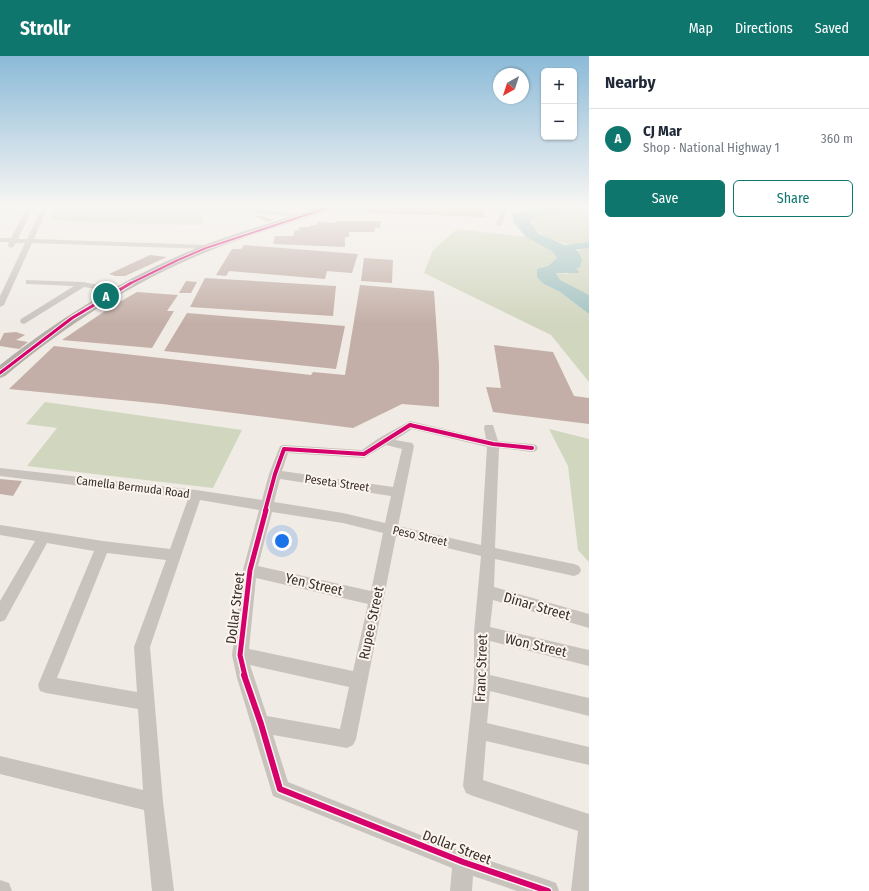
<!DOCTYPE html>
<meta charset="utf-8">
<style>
body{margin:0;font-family:"Fira Sans Condensed",sans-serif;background:#f2f2f3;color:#1f2937}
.controls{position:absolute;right:12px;top:12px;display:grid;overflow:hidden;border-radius:6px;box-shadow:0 1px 3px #0004}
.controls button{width:36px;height:36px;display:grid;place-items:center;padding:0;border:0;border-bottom:1px solid #e0e1e3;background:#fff;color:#1f2937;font:20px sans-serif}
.compass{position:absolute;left:493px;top:12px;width:36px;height:36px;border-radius:50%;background:#fff;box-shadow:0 1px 3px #0004;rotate:219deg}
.you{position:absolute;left:282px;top:485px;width:14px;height:14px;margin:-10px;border:3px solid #fff;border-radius:50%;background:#1a73e8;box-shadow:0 0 0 6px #1a73e833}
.badge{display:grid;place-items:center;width:26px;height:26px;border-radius:50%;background:#0f766e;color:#fff;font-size:13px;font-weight:700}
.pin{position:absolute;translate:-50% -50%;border:2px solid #fff;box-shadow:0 1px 4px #0006}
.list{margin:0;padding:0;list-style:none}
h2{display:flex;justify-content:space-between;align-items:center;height:52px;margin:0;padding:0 16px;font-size:17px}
h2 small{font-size:13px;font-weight:400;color:#747a83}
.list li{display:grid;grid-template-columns:26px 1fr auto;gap:12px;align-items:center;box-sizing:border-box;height:60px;padding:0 16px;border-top:1px solid #e0e1e3}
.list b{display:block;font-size:15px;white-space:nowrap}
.list p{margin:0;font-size:13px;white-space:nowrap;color:#747a83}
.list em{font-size:13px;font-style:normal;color:#747a83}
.actions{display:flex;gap:8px;padding:12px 16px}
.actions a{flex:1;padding:9px 0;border:1px solid #0f766e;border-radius:6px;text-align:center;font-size:14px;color:#0f766e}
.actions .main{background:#0f766e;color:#fff}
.map{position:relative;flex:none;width:589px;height:835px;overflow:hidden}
header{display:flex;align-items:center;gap:24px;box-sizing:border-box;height:56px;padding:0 20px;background:#0f766e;color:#fff}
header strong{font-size:19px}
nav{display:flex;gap:22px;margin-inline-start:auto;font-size:14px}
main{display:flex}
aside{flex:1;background:#fff}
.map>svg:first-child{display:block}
</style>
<header>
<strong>Strollr</strong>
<nav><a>Map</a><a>Directions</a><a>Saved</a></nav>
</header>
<main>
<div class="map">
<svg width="589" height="835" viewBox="0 0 589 835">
<rect width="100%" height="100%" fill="#f0ebe5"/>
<path fill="#d1d6bf" d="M 53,151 L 185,151 L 190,155 L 202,157 L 201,163 L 203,164 L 202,169 L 70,166 L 50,162 Z
M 581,151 L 589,151 L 589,242 L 552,222 L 550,219 L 555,217 L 568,218 L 580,211 C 582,202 578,197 579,190 C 555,185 545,186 530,166 L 533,162 L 557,158 Z
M 457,173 L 526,181 L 553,196 L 557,202 L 548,210 L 538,213 L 544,228 L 560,236 L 589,258 L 589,326 L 551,279 L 424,217 L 433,194 Z
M 45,346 L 242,374 L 213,432 L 27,410 L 57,372 L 26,368 Z
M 549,373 L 589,383 L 589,506 L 578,494 L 568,410 Z"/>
<path fill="#a1c2c1" d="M 538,151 L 581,151 L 557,158 L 533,162 L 530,166 L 539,178 L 578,195 L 582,203 L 580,211 L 576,213 L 579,215 L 578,217 L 555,217 L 550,219 L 552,222 L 589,242 L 589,258 L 560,236 L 544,228 L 537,221 L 537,213 L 548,210 L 557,202 L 553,196 L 526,181 L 514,167 L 512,157 Z"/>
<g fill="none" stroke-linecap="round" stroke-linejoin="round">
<path fill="#a1c2c1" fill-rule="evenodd" d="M 589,186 L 589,192 L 564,195 L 559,192 L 564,189 Z
M 569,207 L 573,208 L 574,210 L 573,212 L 555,216 L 560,224 L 589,239 L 589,246 L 552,228 L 545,216 L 548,211 Z"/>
</g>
<path fill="#c3afa7" d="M 367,151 L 481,151 L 485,161 L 368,157 Z
M 260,159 L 274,164 L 269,166 L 255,161 Z
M 336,165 L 381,165 L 380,172 L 375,172 L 374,176 L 349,176 L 349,181 L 345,181 L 345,191 L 273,188 L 275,180 L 293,180 L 295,174 L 299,174 L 299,171 L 310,171 L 311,169 L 317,169 L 318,166 L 335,167 Z
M 244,189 L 358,198 L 352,217 L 327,215 L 325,223 L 229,215 L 226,220 L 216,219 L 232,193 L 241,193 Z
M 150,199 L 167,201 L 125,220 L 115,220 L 109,218 Z
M 364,202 L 393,204 L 392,227 L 361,225 Z
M 205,222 L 336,230 L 333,260 L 190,251 Z
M 186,225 L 197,226 L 191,237 L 179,237 Z
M 360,229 L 434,235 L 439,309 L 439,351 L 402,348 L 353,372 L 162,348 L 9,333 L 54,290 L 311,319 L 313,316 L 345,319 Z
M 137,236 L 178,239 L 167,255 L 174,255 L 152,292 L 62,284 L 111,251 Z
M 187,257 L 345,270 L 336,313 L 164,295 Z
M 16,276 L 25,279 L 16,284 L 28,286 L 19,293 L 0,290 L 0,285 L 4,277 Z
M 494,289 L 553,296 L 574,340 L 589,342 L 589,368 L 493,356 L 486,331 L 501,332 Z
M 0,423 L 22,425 L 13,440 L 0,438 Z"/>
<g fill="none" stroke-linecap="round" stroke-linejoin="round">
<path fill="#c9c3be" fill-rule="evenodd" d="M 27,151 L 33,151 L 18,183 L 27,183 L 42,151 L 48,151 L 34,183 L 207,189 L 210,191 L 207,193 L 32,187 L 4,249 L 0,251 L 0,240 L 25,187 L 16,187 L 13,191 L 11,192 L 8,190 L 9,186 L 0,186 L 0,182 L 11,182 Z
M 191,151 L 240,151 L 304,158 L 307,160 L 304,162 L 240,155 L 194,153 Z
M 502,151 L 508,151 L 502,168 L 499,170 L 496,168 Z
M 26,224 L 83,226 L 118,233 L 122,235 L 118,237 L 84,231 L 24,268 L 21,267 L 20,265 L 21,263 L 74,230 L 29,228 L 26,228 Z
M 410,365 L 486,383 L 484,372 L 485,369 L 493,369 L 498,385 L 532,388 L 536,389 L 538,392 L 536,395 L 532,396 L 499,392 L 495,492 L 574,508 L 579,510 L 581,514 L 579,518 L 574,520 L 495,503 L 494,531 L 589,558 L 589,572 L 493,544 L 490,571 L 589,594 L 589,610 L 490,585 L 490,619 L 589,642 L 589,660 L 490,635 L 487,667 L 589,691 L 589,709 L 486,685 L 483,724 L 589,758 L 589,835 L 571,835 L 578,775 L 473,740 L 466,737 L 463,730 L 474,625 L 474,576 L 481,500 L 396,480 L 356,683 L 353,689 L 347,692 L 273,679 L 288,726 L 463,796 L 548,824 L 556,827 L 559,835 L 517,835 L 473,820 L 472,835 L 450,835 L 452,812 L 273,740 L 237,622 L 232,599 L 243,514 L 259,454 L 200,444 L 150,591 L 163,746 L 174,835 L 152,835 L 144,754 L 0,718 L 0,700 L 143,734 L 138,653 L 46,637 L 40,635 L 38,629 L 94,495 L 47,487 L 5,564 L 0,566 L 0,545 L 35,485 L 0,479 L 0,469 L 103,485 L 170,493 L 188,443 L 0,420 L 0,412 L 196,434 L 262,444 L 269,418 L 280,390 L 284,389 L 362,394 L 379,382 ZM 412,373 L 487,391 L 481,489 L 398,470 L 414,390 L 412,387 L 395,384 ZM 386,389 L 402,393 L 393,431 L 282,415 L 288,397 L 364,402 ZM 280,423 L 391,440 L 385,467 L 343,457 L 274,446 ZM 272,456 L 343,467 L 383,477 L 371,535 L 258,510 ZM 107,497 L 166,504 L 134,591 L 137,636 L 57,622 ZM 256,522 L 368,548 L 353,615 L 249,593 ZM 250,609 L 349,631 L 340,673 L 267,660 Z
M 0,824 L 9,827 L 12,835 L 0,835 Z"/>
<path fill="#b4aea8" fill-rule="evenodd" d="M 320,151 L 335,151 L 333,153 C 292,167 250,178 209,195 C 134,225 68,268 5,320 L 0,322 L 0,309 C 62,260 129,219 202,190 C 241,175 281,164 320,151 Z"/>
<g stroke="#fbf5ee" stroke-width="3.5">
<path id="cycleway-far4" d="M 129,228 L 178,204 L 206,192 L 330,151"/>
</g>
<g stroke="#fbf5ee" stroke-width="5">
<path id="cycleway-far3" d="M 0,317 L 72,262 L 131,227"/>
</g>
<g stroke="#fbf5ee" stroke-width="6">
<path id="cycleway-far2" d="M 265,455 L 275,418 L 284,393 L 364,398 L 410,369 L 493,388 L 532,392"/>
</g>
<g stroke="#fbf5ee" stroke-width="8">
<path id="cycleway-far1" d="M 245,620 L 240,599 L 250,514 L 266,454"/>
</g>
<g stroke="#fbf5ee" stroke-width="9">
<path id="cycleway" d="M 244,619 L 261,668 L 280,733 L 463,806 L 548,835"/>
</g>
<use href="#cycleway-far4" stroke="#d6006c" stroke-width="2"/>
<use href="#cycleway-far3" stroke="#d6006c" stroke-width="3"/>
<use href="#cycleway-far2" stroke="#d6006c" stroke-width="4"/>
<use href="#cycleway-far1" stroke="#d6006c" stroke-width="5"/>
<use href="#cycleway" stroke="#d6006c" stroke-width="6"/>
</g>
<linearGradient id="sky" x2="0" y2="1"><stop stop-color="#8bbad8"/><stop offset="0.56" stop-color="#f8f6f3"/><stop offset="1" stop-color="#f8f6f3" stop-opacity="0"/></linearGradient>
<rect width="589" height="268" fill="url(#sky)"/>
<g text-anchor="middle" stroke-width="4" stroke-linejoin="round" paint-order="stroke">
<g font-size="12" fill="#3b302b" stroke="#fbf5ee">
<text transform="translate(337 427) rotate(8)" y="4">Peseta Street</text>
<text transform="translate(133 431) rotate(7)" y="4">Camella Bermuda Road</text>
<text transform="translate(420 480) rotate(13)" y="4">Peso Street</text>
</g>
<g font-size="14" fill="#3b302b" stroke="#fbf5ee">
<text transform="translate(314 528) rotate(13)" y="5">Yen Street</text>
<text transform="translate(537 550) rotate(16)" y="5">Dinar Street</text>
<text transform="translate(235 552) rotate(-83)" y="5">Dollar Street</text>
<text transform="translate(371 567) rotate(-78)" y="5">Rupee Street</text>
<text transform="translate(536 589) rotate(13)" y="5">Won Street</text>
<text transform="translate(481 612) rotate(-88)" y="5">Franc Street</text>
<text transform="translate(457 791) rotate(21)" y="5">Dollar Street</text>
</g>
</g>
</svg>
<div class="controls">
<button>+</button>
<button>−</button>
</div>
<svg class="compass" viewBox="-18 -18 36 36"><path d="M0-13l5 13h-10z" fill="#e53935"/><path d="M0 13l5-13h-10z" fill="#747a83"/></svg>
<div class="you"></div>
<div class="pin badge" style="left:106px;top:240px">A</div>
</div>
<aside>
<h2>Nearby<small></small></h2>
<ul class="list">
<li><span class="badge">A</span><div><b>CJ Mar</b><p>Shop · National Highway 1</p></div><em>360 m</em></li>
</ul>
<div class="actions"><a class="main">Save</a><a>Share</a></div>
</aside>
</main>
